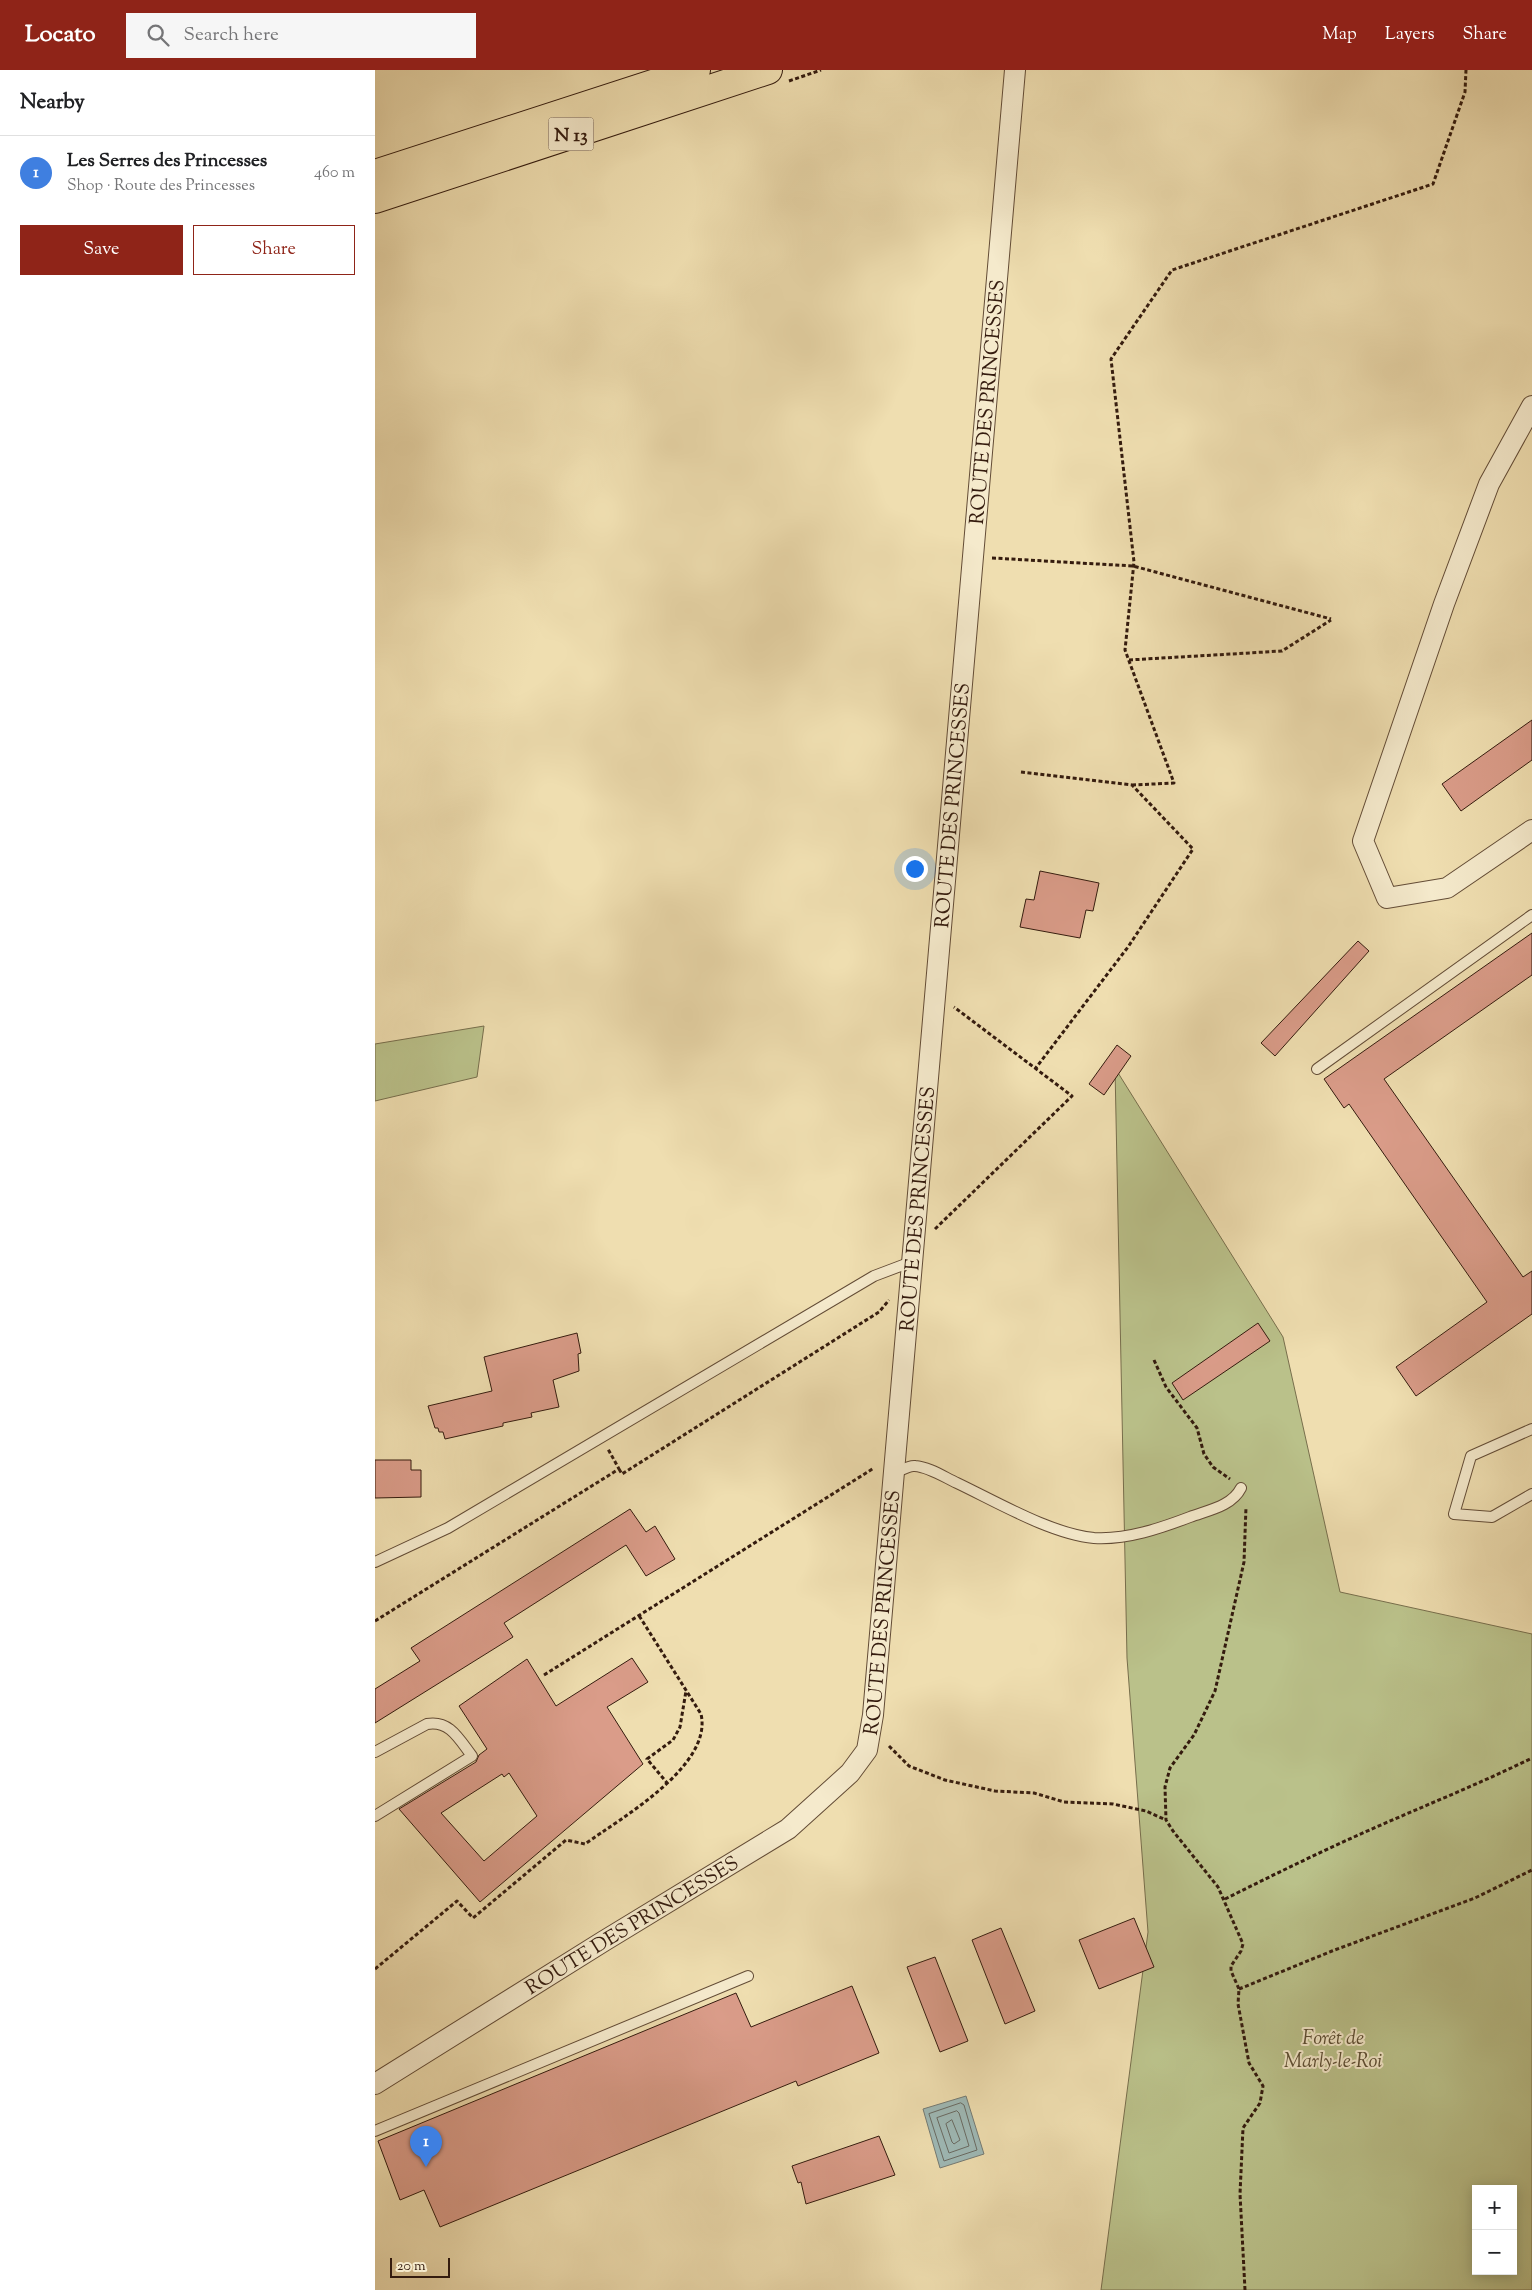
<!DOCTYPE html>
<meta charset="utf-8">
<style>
body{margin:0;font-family:"Sorts Mill Goudy",serif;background:#f6f6f6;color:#202124}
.controls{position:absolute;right:15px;bottom:15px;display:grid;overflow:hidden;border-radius:0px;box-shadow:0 2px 12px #0003}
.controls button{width:45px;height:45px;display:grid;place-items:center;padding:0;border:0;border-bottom:1px solid #e0e0e0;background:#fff;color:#202124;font:25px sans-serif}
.scale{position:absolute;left:15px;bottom:12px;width:60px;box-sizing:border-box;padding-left:5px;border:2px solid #341b0e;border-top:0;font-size:14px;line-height:18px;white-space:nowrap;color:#341b0e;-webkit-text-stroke:4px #f5eacc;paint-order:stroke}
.you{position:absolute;left:539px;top:798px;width:18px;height:18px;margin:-12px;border:4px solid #fff;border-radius:50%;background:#1a73e8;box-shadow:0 0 0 8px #1a73e833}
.badge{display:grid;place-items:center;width:32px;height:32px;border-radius:50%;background:#8f2418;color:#fff;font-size:16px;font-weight:700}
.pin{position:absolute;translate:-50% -41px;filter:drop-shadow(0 1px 2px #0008)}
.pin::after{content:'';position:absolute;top:26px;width:18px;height:15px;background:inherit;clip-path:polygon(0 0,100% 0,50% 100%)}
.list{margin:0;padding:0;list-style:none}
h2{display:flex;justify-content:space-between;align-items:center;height:65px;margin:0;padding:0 20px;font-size:21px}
h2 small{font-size:16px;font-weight:400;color:#757577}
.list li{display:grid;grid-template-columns:32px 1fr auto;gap:15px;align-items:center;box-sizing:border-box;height:75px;padding:0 20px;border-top:1px solid #e0e0e0}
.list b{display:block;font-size:19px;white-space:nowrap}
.list p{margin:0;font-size:16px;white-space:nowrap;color:#757577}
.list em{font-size:16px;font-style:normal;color:#757577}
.actions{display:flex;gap:10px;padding:15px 20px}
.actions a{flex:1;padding:11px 0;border:1px solid #8f2418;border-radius:0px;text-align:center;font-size:18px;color:#8f2418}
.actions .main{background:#8f2418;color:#fff}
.icon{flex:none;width:28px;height:28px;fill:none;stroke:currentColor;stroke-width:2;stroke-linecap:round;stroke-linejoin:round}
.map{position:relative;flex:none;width:1157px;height:2220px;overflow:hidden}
header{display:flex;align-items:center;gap:30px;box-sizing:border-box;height:70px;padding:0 25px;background:#8f2418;color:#fff}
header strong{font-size:24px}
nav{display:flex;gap:28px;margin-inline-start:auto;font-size:18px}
.search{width:350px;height:45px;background:#f6f6f6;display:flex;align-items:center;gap:12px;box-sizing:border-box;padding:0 18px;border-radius:0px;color:#757577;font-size:19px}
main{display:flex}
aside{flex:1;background:#fff}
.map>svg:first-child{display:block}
</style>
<header>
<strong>Locato</strong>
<div class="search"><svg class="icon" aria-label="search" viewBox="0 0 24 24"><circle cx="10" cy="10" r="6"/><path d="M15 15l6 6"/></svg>Search here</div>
<nav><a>Map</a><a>Layers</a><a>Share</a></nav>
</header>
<main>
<aside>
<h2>Nearby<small></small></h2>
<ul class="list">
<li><span class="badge" style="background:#3f7fe0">1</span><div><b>Les Serres des Princesses</b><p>Shop · Route des Princesses</p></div><em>460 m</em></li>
</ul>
<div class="actions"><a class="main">Save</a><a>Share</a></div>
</aside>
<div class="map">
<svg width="1157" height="2220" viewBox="0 0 1157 2220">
<rect width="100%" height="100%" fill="#efdeb0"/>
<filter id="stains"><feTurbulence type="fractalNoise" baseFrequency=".004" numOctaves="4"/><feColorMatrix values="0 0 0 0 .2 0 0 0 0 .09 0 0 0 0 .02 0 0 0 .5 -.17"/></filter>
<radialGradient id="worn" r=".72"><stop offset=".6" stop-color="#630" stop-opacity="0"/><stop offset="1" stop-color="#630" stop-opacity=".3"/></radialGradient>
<path fill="#bac18a" stroke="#776e4c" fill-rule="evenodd" d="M 109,956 L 102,1007 L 0,1031 L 0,974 Z
M 740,998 L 908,1267 L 965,1522 L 1157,1564 L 1157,2220 L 726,2220 L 773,1862 L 752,1588 ZM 1101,2119 L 1138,2119 L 1138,2201 L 1101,2201 Z"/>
<path fill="#9eb9b6" stroke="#747a73" d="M 591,2026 L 609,2084 L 565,2098 L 548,2039 Z"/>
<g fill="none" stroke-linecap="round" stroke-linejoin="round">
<path stroke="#696a62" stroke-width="1" d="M 586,2033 L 589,2035 L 602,2080 L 569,2091 L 554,2044 Z
M 582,2041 L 584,2043 L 594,2076 L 574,2083 L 562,2048 Z
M 577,2050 L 585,2070 L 579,2074 L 577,2072 L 571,2054 Z"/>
</g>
<path fill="#da9c89" stroke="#341b0e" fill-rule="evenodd" d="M 1157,650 L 1157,690 L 1086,741 L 1067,714 Z
M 665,801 L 724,813 L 718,841 L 711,840 L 705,868 L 645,857 L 651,829 L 659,830 Z
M 1157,863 L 1157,905 L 1009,1009 L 1148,1207 L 1157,1201 L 1157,1244 L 1041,1326 L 1021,1297 L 1112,1232 L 974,1034 L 969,1038 L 949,1009 Z
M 983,871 L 994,881 L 900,986 L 886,973 Z
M 742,975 L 756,986 L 729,1025 L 714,1014 Z
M 883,1253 L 895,1271 L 808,1330 L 797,1313 Z
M 202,1263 L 206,1283 L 203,1284 L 204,1301 L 178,1310 L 184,1337 L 156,1343 L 157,1347 L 128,1353 L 128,1356 L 70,1369 L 68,1362 L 64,1362 L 63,1358 L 60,1358 L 53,1336 L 117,1321 L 109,1287 Z
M 0,1390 L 36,1390 L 36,1400 L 46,1400 L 46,1427 L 0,1428 Z
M 255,1439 L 271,1462 L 280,1456 L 300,1489 L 271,1506 L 251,1475 L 129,1553 L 138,1567 L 0,1653 L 0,1619 L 45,1591 L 36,1578 Z
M 257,1588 L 273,1612 L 232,1637 L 268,1694 L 105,1832 L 24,1739 L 101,1692 L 104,1685 L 112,1679 L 84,1636 L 152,1589 L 181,1636 ZM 134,1703 L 162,1746 L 109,1791 L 66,1743 L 127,1704 L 129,1707 Z
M 759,1848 L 779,1897 L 724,1919 L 704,1870 Z
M 626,1858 L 660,1941 L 630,1954 L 597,1870 Z
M 560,1887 L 593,1971 L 565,1982 L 532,1897 Z
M 477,1916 L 504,1983 L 423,2016 L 421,2011 L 65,2157 L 49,2120 L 25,2130 L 3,2071 L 361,1923 L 376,1957 Z
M 504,2066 L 520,2105 L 431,2134 L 426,2112 L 423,2113 L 417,2096 Z"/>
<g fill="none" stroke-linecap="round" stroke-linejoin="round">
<g stroke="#634c36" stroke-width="12">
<path id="service" d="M 942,999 L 1157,845
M 1157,1359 L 1096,1386 L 1079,1444 L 1117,1447 L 1157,1424
M 519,1403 C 525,1401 534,1395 540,1396 C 554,1397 569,1407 582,1413 C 622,1432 676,1464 719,1468 C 752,1470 786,1458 815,1447 C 834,1440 857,1436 866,1418
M 0,1492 L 73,1458 L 499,1206 L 536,1192
M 0,1682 L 52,1654 C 75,1650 84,1669 97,1686 L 0,1746
M 0,2061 L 373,1906"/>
</g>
<g stroke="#634c36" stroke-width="22">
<g id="minor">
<path d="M 1157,336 L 1114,414 L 1069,534 L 988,771 L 1012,828 L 1072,818 L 1157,760"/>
<path id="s1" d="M 0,2014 L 229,1871 L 413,1759 L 475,1703 L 492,1680 L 498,1645 L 640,0"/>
</g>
</g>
<g stroke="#341b0e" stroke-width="30">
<path id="primary" d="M 0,104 L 321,0
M 0,129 L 393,0"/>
</g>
<path stroke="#341b0e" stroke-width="3" stroke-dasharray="4 2.5" stroke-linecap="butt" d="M 414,11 L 446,0
M 617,488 L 758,496 L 956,549
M 754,590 L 907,581 L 956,550
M 646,702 L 757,715 L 818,779 L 753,877 L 660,999
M 757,715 L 799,713 L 750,580 L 759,492 L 736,289 L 797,200 L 1058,114 L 1090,22 L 1091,0
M 560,1159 L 697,1026 L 579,937
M 779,1290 L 791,1317 L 822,1358 L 829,1384 L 838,1397 L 855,1409
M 244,1399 L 247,1404 L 504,1242 L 514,1230
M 0,1551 L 244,1399 L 233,1379
M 169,1605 L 499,1398
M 514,1676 L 534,1696 L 570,1710 L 620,1721 L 659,1723 L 689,1732 L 738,1734 L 771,1741 L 791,1750
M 293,1714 L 272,1689 L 298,1670 L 305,1657 L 311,1621
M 850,1829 C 896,1806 943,1783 990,1762 C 1046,1737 1102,1715 1157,1688
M 0,1899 L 82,1831 L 98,1848 L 191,1770 L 210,1774 C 246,1748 338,1696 326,1644 L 263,1544
M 864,1919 L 957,1881 L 1100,1828 L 1157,1800
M 870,2220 L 865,2124 L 868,2058 L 885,2033 L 888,2016 L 874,1993 L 863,1934 L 864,1919 L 856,1901 L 856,1896 L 866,1881 L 868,1874 L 843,1817 L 798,1761 L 791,1750 L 790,1717 L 795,1698 L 819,1665 L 840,1621 L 869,1492 L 871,1437"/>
<use href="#service" stroke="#f5eacc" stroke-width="10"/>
<use href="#minor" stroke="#f5eacc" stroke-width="20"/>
<use href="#primary" stroke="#efdeb0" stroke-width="28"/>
</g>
<g text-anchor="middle" stroke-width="4" stroke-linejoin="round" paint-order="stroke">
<rect fill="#f5eacc" stroke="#6e5947" stroke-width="1" x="173.5" y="47.5" width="45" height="33" rx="4"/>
<g font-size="19" font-weight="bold" fill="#341b0e">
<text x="196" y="71">N 13</text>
</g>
<g font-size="20" fill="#341b0e" stroke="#f5eacc">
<text dy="7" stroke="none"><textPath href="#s1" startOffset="1951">ROUTE DES PRINCESSES</textPath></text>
<text dy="7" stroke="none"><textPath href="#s1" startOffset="1546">ROUTE DES PRINCESSES</textPath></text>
<text dy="7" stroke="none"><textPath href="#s1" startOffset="1141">ROUTE DES PRINCESSES</textPath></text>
<text dy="7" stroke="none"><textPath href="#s1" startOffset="736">ROUTE DES PRINCESSES</textPath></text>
<text dy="7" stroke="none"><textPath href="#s1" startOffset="302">ROUTE DES PRINCESSES</textPath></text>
</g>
<g font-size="20" font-style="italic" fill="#5c4d33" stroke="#f5eacc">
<text x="958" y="1974">Forêt de<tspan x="958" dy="23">Marly-le-Roi</tspan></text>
</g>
</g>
<rect width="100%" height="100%" filter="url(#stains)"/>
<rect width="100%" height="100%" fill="url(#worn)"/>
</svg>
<div class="controls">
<button>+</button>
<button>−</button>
</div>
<div class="scale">20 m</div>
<div class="you"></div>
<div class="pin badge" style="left:51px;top:2097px;background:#3f7fe0">1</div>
</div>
</main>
